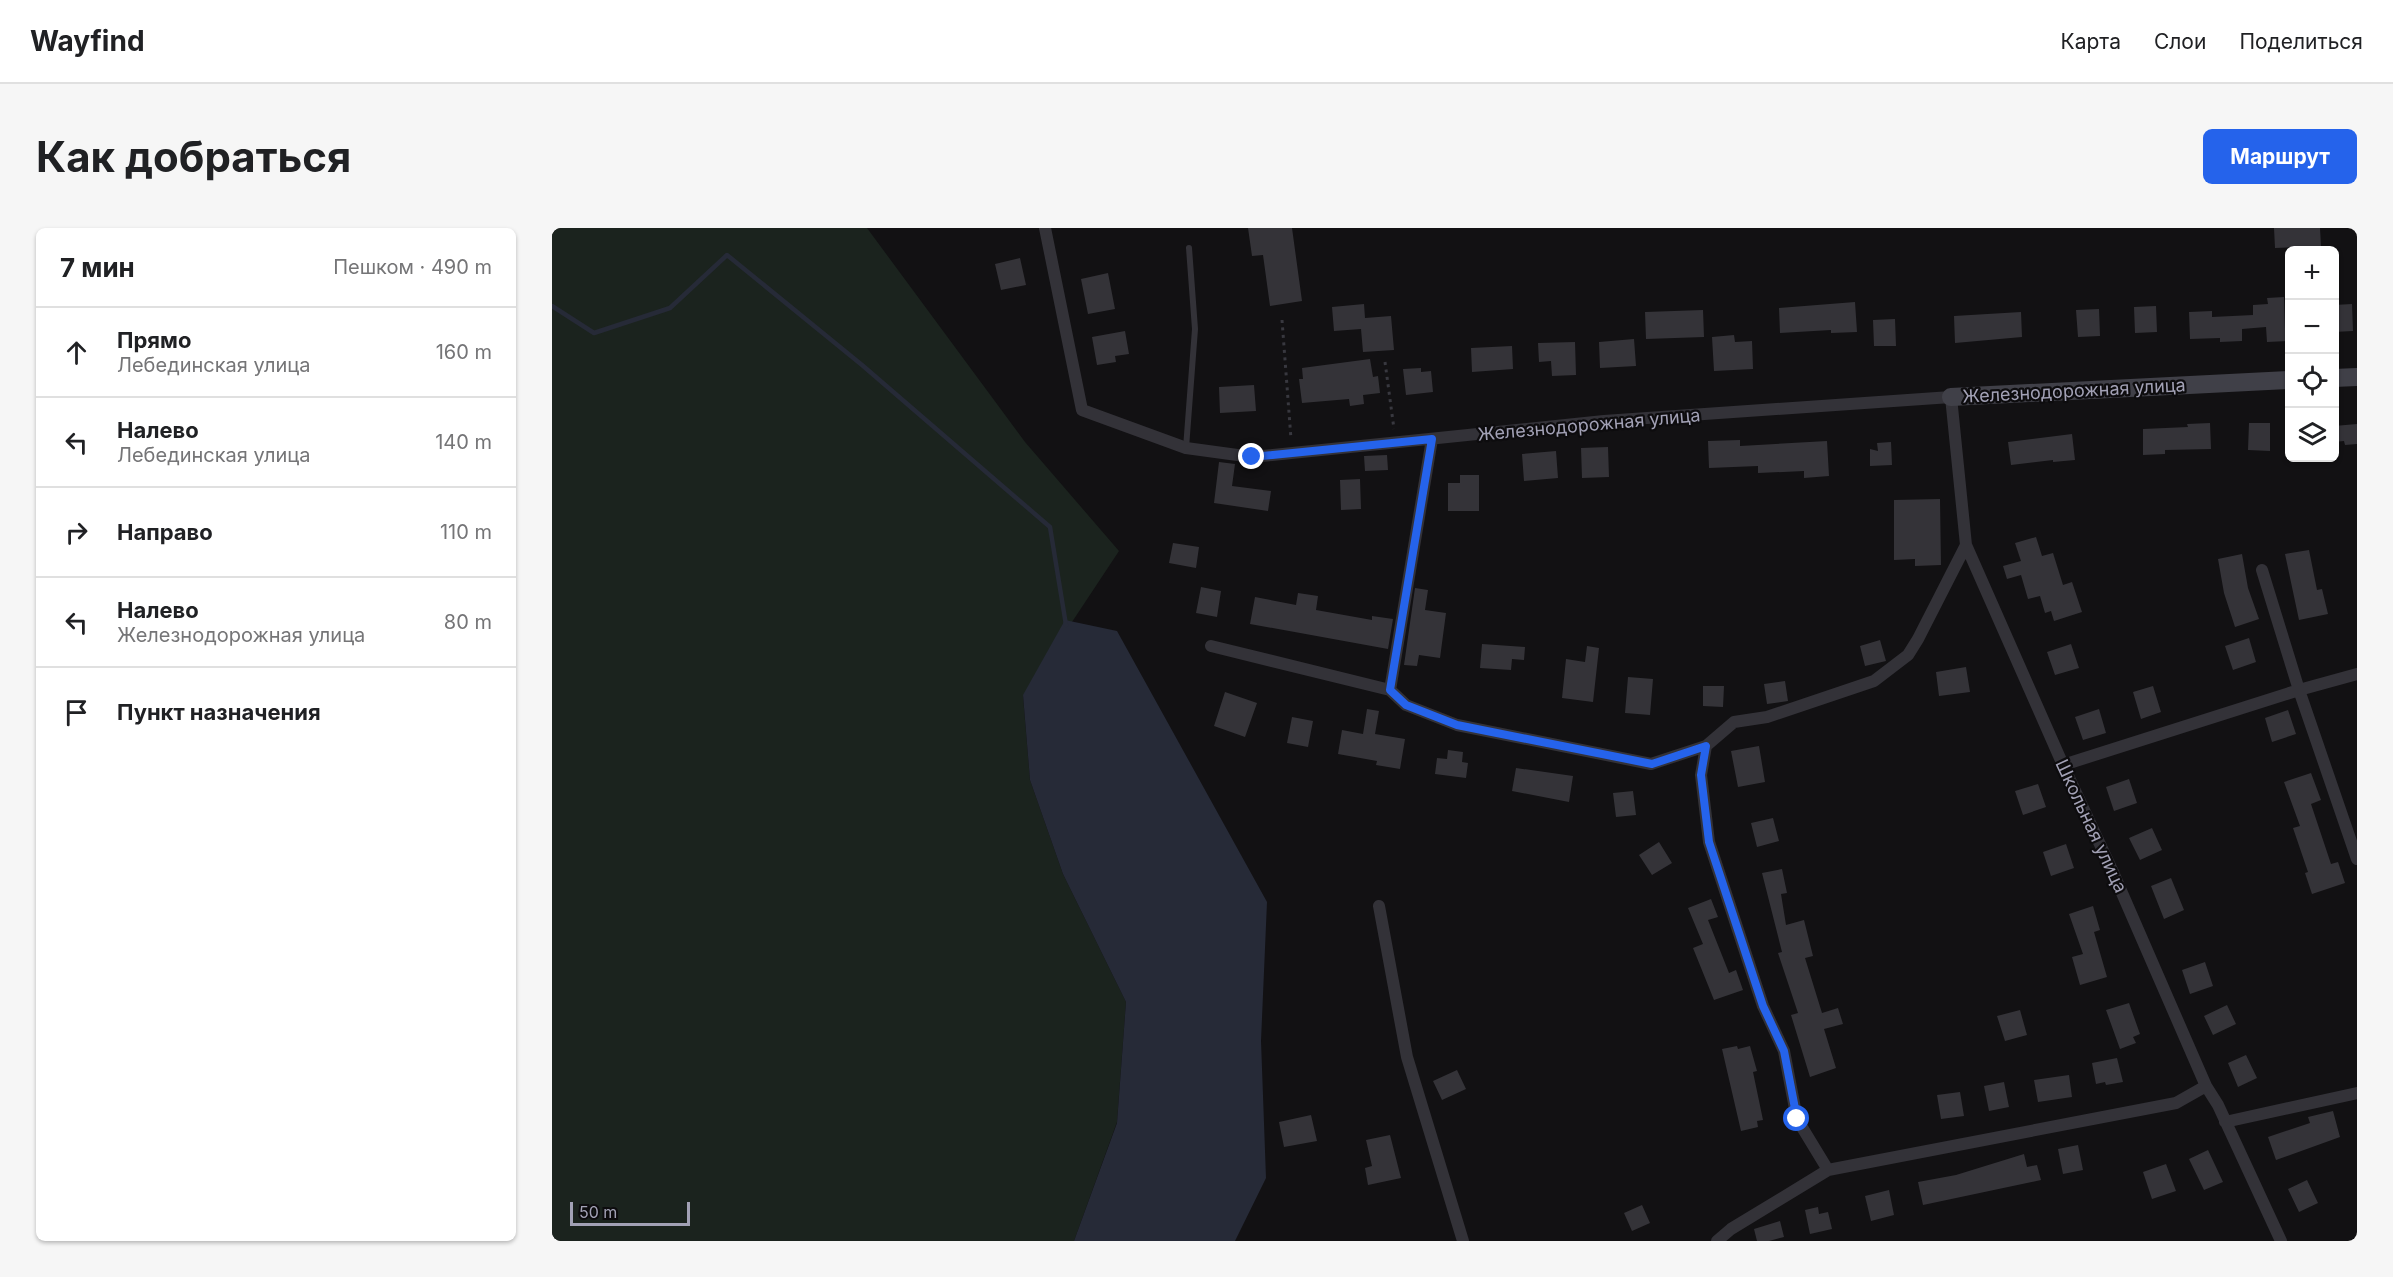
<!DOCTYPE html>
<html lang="ru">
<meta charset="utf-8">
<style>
body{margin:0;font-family:Inter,sans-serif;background:#f6f6f6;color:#202124}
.controls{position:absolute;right:18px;top:18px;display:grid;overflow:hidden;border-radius:9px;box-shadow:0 2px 4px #0004}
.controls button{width:54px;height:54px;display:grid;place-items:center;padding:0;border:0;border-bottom:2px solid #e0e0e0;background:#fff;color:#202124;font:30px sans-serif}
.scale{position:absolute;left:18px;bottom:15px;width:120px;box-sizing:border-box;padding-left:6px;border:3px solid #a2a1b5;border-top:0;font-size:16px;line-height:21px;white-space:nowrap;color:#a2a1b5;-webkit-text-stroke:4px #0d0c0e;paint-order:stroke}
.stop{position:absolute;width:18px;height:18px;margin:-14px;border:4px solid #2563eb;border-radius:50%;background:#fff}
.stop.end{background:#2563eb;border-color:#fff;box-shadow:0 2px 6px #0008}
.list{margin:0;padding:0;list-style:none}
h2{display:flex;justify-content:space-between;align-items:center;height:78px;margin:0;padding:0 24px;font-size:26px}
h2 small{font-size:20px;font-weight:400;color:#757577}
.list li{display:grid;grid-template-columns:39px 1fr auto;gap:18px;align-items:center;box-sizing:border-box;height:90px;padding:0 24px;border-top:2px solid #e0e0e0}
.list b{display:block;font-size:22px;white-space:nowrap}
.list p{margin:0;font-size:20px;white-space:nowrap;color:#757577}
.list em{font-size:20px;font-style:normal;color:#757577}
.icon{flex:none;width:33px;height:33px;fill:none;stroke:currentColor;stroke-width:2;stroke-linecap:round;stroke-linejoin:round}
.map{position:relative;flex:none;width:1805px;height:1013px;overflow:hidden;border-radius:9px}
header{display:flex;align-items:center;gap:36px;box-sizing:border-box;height:84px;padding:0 30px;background:#fff;border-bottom:2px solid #e0e0e0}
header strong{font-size:28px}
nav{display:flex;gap:33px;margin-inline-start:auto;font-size:21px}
.intro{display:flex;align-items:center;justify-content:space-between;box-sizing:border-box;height:144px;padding:0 36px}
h1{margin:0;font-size:42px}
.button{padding:15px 27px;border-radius:9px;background:#2563eb;color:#fff;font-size:21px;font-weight:700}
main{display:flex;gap:36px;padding:0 36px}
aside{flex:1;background:#fff;border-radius:9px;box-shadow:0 2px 4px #0004}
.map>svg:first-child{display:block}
</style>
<header>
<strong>Wayfind</strong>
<nav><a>Карта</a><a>Слои</a><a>Поделиться</a></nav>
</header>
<div class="intro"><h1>Как добраться</h1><a class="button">Маршрут</a></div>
<main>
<aside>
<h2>7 мин<small>Пешком · 490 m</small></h2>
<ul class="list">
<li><svg class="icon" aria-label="ahead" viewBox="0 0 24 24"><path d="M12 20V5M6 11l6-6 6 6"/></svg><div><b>Прямо</b><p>Лебединская улица</p></div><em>160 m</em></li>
<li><svg class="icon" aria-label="left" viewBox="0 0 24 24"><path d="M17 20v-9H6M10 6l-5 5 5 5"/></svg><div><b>Налево</b><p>Лебединская улица</p></div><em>140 m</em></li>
<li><svg class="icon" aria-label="right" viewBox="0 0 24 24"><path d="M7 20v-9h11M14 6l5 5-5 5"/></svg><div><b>Направо</b></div><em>110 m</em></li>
<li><svg class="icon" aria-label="left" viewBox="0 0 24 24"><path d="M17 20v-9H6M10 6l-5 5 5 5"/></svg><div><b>Налево</b><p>Железнодорожная улица</p></div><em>80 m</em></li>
<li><svg class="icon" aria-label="arrive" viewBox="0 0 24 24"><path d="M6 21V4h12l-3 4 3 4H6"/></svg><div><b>Пункт назначения</b></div></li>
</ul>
</aside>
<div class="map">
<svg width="1805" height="1013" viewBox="0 0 1805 1013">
<rect width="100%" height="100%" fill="#121113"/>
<path fill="#1b231e" d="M 0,0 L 315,0 L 473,214 L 567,323 L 471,468 L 478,552 L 511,646 L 574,774 L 565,894 L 522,1013 L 0,1013 Z"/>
<path fill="#262a37" d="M 513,392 L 565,403 L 715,674 L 709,813 L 714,950 L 683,1013 L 522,1013 L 565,895 L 574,774 L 511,646 L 478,552 L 471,467 Z"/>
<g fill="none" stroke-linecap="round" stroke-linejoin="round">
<path stroke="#262a37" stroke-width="4.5" d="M 0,78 L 42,105 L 118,80 L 175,27 L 310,137 L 498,299 L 514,397"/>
</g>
<path fill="#343338" d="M 696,0 L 740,0 L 750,73 L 718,78 L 711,27 L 700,28 Z
M 1722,0 L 1768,0 L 1769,18 L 1723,20 Z
M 468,30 L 474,57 L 449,62 L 443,36 Z
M 556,45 L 563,81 L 536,86 L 529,51 Z
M 1732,69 L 1733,101 L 1737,100 L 1737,113 L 1715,114 L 1714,99 L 1690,101 L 1690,113 L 1668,114 L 1668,110 L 1638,111 L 1637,84 L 1660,83 L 1660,89 L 1701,87 L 1701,77 L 1716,76 L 1715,70 Z
M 1303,74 L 1305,104 L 1279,105 L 1279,102 L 1228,105 L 1227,80 Z
M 812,76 L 813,90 L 839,88 L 842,122 L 811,124 L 809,101 L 782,103 L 780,79 Z
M 1800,76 L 1801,103 L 1782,104 L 1782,77 Z
M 1604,78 L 1605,104 L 1583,105 L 1582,79 Z
M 1547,81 L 1548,108 L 1526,109 L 1524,82 Z
M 1151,82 L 1152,109 L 1094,111 L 1093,84 Z
M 1469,84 L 1470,109 L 1403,115 L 1402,88 Z
M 1343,91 L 1344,118 L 1322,118 L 1321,92 Z
M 573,103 L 577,126 L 563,128 L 564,134 L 545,137 L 540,109 Z
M 1182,107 L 1183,114 L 1200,113 L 1201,141 L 1162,143 L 1160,109 Z
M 1082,111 L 1084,138 L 1048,140 L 1047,114 Z
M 1023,114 L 1024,147 L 1000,148 L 999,133 L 987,134 L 986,115 Z
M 960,118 L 961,141 L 920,144 L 919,120 Z
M 818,131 L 821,149 L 826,148 L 828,165 L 811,167 L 812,176 L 798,178 L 797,171 L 750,175 L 747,151 L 751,151 L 750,140 Z
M 869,140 L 869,144 L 879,143 L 881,164 L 854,167 L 851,141 Z
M 702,157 L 704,183 L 668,185 L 667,159 Z
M 1658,195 L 1659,221 L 1613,222 L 1613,226 L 1591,227 L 1591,201 L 1636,199 L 1635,196 Z
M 1697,195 L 1718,195 L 1718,223 L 1696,222 Z
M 1805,196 L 1805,216 L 1793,217 L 1792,213 L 1782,214 L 1782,198 Z
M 1520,206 L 1523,232 L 1501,234 L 1501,232 L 1459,237 L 1456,214 Z
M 1188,212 L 1188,218 L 1275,213 L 1277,248 L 1252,250 L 1252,243 L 1206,245 L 1206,238 L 1157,240 L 1156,213 Z
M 1339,214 L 1340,237 L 1318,238 L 1318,221 L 1326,223 L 1325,215 Z
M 1056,219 L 1057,249 L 1030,250 L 1029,220 Z
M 1004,223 L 1006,250 L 972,253 L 970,226 Z
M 835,227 L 836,242 L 813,243 L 812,228 Z
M 667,234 L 683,236 L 680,258 L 719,263 L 716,283 L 662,275 Z
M 908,247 L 927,247 L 927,283 L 896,283 L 896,255 L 908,255 Z
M 808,251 L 809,281 L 789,282 L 788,252 Z
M 1388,271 L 1389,337 L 1363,338 L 1363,331 L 1342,332 L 1342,272 Z
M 1484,309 L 1490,328 L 1501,325 L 1511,357 L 1520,354 L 1530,384 L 1502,393 L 1499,383 L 1493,385 L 1488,368 L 1476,371 L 1469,347 L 1455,351 L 1451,338 L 1469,333 L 1463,315 Z
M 621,315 L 647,319 L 644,340 L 617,335 Z
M 1757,322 L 1765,362 L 1770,361 L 1776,386 L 1747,392 L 1733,326 Z
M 1690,326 L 1696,360 L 1707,391 L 1683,399 L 1672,365 L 1666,331 Z
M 649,359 L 669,363 L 665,389 L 644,385 Z
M 863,360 L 876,362 L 873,382 L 894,385 L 888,430 L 867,427 L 865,438 L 852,437 Z
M 746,365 L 766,368 L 764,382 L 820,392 L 820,388 L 841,391 L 836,421 L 698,396 L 703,369 L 744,377 Z
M 1697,410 L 1704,434 L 1681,442 L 1673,418 Z
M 1328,412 L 1334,433 L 1313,438 L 1308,418 Z
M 930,416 L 973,419 L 972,432 L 960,431 L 959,442 L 928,440 Z
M 1519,416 L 1527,440 L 1503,447 L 1495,424 Z
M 1035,418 L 1047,420 L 1041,474 L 1010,470 L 1014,431 L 1033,434 Z
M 1414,439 L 1418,464 L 1387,468 L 1384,444 Z
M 1076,449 L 1101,451 L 1098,487 L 1073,485 Z
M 1233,453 L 1236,473 L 1215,476 L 1212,456 Z
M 1151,458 L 1172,458 L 1171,479 L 1151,478 Z
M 1601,458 L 1609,484 L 1589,491 L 1581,464 Z
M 673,464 L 705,475 L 693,509 L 662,498 Z
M 815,481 L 827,483 L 823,506 L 853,511 L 848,541 L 824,537 L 825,533 L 786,526 L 790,502 L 811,506 Z
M 1547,481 L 1554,505 L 1531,512 L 1523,489 Z
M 1736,482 L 1744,506 L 1720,514 L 1713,490 Z
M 740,489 L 761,493 L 756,519 L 735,515 Z
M 1207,518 L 1213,554 L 1186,559 L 1179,523 Z
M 896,522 L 911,524 L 910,534 L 916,535 L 914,550 L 883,546 L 885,530 L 895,531 Z
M 964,540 L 1021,548 L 1017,574 L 960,563 Z
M 1759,545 L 1769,572 L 1759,576 L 1779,636 L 1786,634 L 1793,655 L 1760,666 L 1753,645 L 1756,644 L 1741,600 L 1748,598 L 1732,554 Z
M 1577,551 L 1585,575 L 1562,583 L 1554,559 Z
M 1486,556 L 1494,579 L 1471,587 L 1463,563 Z
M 1081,563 L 1084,587 L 1064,589 L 1061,565 Z
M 1221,590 L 1227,613 L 1205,619 L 1199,595 Z
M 1600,600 L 1610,622 L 1588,632 L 1577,610 Z
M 1107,614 L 1120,635 L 1100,647 L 1087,627 Z
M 1514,616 L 1522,640 L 1499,648 L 1491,624 Z
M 1230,641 L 1235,665 L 1229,666 L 1234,697 L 1252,692 L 1261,728 L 1253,730 L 1270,785 L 1286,780 L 1291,796 L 1272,801 L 1284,840 L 1258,849 L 1239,787 L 1246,785 L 1226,725 L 1230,724 L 1210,645 Z
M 1619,650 L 1632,682 L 1612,691 L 1599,658 Z
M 1159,671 L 1166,689 L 1156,692 L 1177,745 L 1184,742 L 1191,762 L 1162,772 L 1141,720 L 1151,716 L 1136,680 Z
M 1541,678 L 1548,702 L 1542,704 L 1555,749 L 1528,757 L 1520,729 L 1531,726 L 1517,686 Z
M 1653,734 L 1661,758 L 1638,766 L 1630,742 Z
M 1577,775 L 1588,806 L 1581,809 L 1584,815 L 1568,821 L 1554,782 Z
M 1675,777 L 1684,796 L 1661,807 L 1652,788 Z
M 1468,782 L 1475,807 L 1453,813 L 1445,788 Z
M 1185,818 L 1186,821 L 1198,818 L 1205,843 L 1201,844 L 1211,892 L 1205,893 L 1206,899 L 1189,903 L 1170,821 Z
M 1694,827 L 1705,850 L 1686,859 L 1676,835 Z
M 1565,830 L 1571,854 L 1554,857 L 1553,854 L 1544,856 L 1540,835 Z
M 905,842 L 914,861 L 890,872 L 881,853 Z
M 1517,847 L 1520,869 L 1486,874 L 1482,852 Z
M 1452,854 L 1457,879 L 1437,883 L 1432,858 Z
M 1408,864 L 1412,888 L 1389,891 L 1385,867 Z
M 1781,883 L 1788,909 L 1724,932 L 1716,909 L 1758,895 L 1756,889 Z
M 759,887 L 765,913 L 732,919 L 727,894 Z
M 838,907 L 849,950 L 816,957 L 813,940 L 820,938 L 814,912 Z
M 1526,917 L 1531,942 L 1511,946 L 1506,921 Z
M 1656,922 L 1671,954 L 1652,962 L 1637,931 Z
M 1472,926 L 1475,939 L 1485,937 L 1489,952 L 1371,977 L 1366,954 L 1404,947 Z
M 1614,936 L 1624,963 L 1600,971 L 1591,944 Z
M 1755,952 L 1766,975 L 1747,984 L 1736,961 Z
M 1337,962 L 1342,987 L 1319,993 L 1313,968 Z
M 1090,977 L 1098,995 L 1080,1003 L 1072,985 Z
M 1266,979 L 1267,986 L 1276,984 L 1280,1001 L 1258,1006 L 1253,982 Z
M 1228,993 L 1232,1009 L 1217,1013 L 1205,1013 L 1202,1001 Z"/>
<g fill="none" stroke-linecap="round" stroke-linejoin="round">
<path stroke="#38383f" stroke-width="3" stroke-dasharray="3 4.5" stroke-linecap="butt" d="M 730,92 L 739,211
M 833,134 L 842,201"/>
<path stroke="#333238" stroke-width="6" d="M 634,220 L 643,101 L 637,20"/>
<path stroke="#333238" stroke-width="12" d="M 493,0 L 530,182 L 634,220 L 700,229 L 1052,193 L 1399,169 L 1414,317 L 1511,537 L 1560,642 L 1654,858 L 1666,877 L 1729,1013
M 1710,342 L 1747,462 L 1805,631
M 659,418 L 838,462 L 854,477 L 905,497 L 1099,536 L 1154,518 L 1149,547 L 1157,614 L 1211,778 L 1232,823 L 1245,891 L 1276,942
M 838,462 L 880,211
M 1154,518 L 1182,494 L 1215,489 L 1322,453 L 1356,427 L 1366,411 L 1414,317
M 1511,537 L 1747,462 L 1805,446
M 827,678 L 855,829 L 911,1013
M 1673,894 L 1805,865
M 1165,1013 L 1179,1001 L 1276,942 L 1624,875 L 1654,858"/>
<path stroke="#404048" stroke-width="18" d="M 1782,150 L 1805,149
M 1399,169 L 1738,152"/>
</g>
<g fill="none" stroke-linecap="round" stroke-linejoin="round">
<path stroke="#2563eb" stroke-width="8" d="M 700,229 L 880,211 L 838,462 L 854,477 L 905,497 L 1100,536 L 1154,518 L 1149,547 L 1157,614 L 1211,778 L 1232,823 L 1245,891"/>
</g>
<g text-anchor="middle" stroke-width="4.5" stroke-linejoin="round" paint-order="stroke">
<g font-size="18" fill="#a2a1b5" stroke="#0d0c0e">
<text transform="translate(1522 163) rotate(-3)" y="6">Железнодорожная улица</text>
<text transform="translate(1037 197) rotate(-5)" y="6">Железнодорожная улица</text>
<text transform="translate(1539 598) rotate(65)" y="6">Школьная улица</text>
</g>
</g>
</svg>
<div class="controls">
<button>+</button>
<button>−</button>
<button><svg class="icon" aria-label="locate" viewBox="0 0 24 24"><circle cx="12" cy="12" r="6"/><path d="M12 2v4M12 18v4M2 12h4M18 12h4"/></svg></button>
<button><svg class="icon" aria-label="layers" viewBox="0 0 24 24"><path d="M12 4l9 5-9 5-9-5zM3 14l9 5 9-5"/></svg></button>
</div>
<div class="scale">50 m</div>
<div class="stop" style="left:1245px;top:891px"></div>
<div class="stop end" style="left:700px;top:229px"></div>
</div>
</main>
